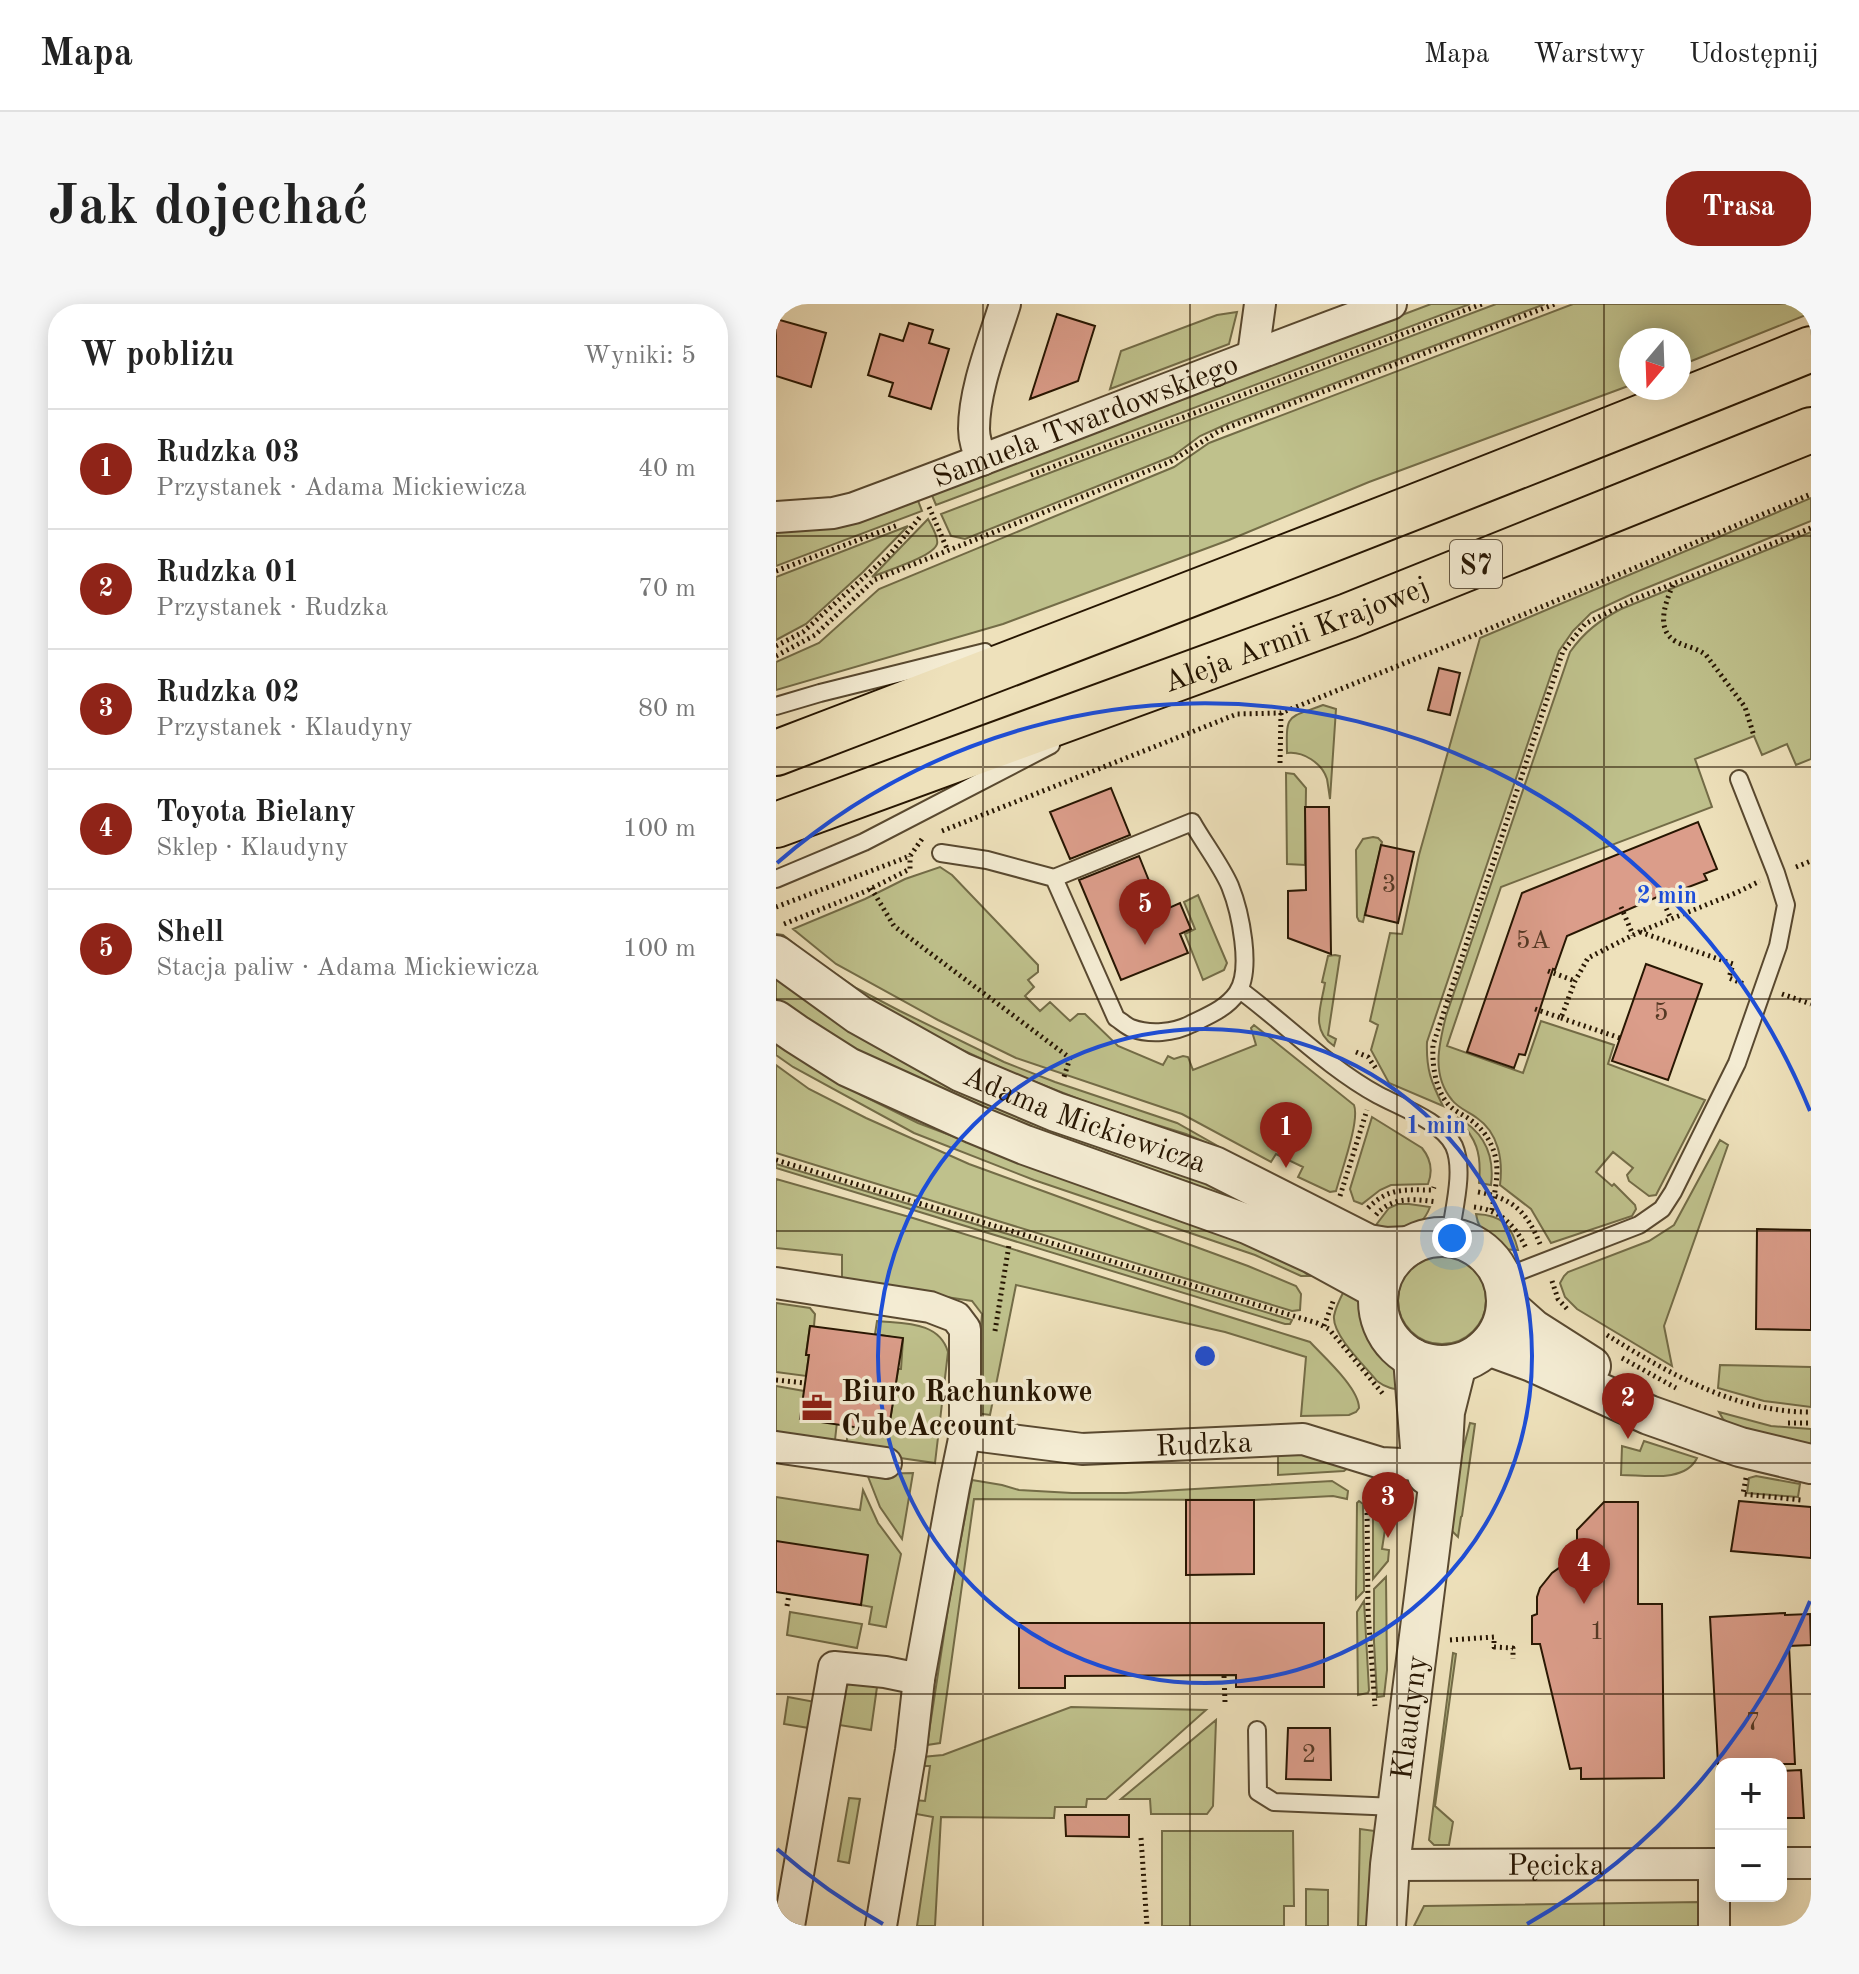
<!DOCTYPE html>
<html lang="pl">
<meta charset="utf-8">
<style>
body{margin:0;font-family:"Old Standard TT",serif;background:#f6f6f6;color:#222}
.controls{position:absolute;right:24px;bottom:24px;display:grid;overflow:hidden;border-radius:16px;box-shadow:0 4px 20px #0003}
.controls button{width:72px;height:72px;display:grid;place-items:center;padding:0;border:0;border-bottom:2px solid #e0e0e0;background:#fff;color:#222;font:40px sans-serif}
.compass{position:absolute;left:843px;top:24px;width:72px;height:72px;border-radius:50%;background:#fff;box-shadow:0 4px 20px #0003;rotate:199deg}
.you{position:absolute;left:676px;top:934px;width:28px;height:28px;margin:-20px;border:6px solid #fff;border-radius:50%;background:#1a73e8;box-shadow:0 0 0 12px #1a73e833}
.badge{display:grid;place-items:center;width:52px;height:52px;border-radius:50%;background:#8f2418;color:#fff;font-size:26px;font-weight:700}
.pin{position:absolute;translate:-50% -66px;filter:drop-shadow(0 2px 4px #0008)}
.pin::after{content:'';position:absolute;top:42px;width:28px;height:24px;background:inherit;clip-path:polygon(0 0,100% 0,50% 100%)}
.list{margin:0;padding:0;list-style:none}
h2{display:flex;justify-content:space-between;align-items:center;height:104px;margin:0;padding:0 32px;font-size:34px}
h2 small{font-size:26px;font-weight:400;color:#767676}
.list li{display:grid;grid-template-columns:52px 1fr auto;gap:24px;align-items:center;box-sizing:border-box;height:120px;padding:0 32px;border-top:2px solid #e0e0e0}
.list b{display:block;font-size:30px;white-space:nowrap}
.list p{margin:0;font-size:26px;white-space:nowrap;color:#767676}
.list em{font-size:26px;font-style:normal;color:#767676}
.map{position:relative;flex:none;width:1035px;height:1622px;overflow:hidden;border-radius:32px}
header{display:flex;align-items:center;gap:48px;box-sizing:border-box;height:112px;padding:0 40px;background:#fff;border-bottom:2px solid #e0e0e0}
header strong{font-size:38px}
nav{display:flex;gap:44px;margin-inline-start:auto;font-size:28px}
.intro{display:flex;align-items:center;justify-content:space-between;box-sizing:border-box;height:192px;padding:0 48px}
h1{margin:0;font-size:56px}
.button{padding:20px 36px;border-radius:32px;background:#8f2418;color:#fff;font-size:28px;font-weight:700}
main{display:flex;gap:48px;padding:0 48px}
aside{flex:1;background:#fff;border-radius:32px;box-shadow:0 4px 20px #0003}
.map>svg:first-child{display:block}
</style>
<header>
<strong>Mapa</strong>
<nav><a>Mapa</a><a>Warstwy</a><a>Udostępnij</a></nav>
</header>
<div class="intro"><h1>Jak dojechać</h1><a class="button">Trasa</a></div>
<main>
<aside>
<h2>W pobliżu<small>Wyniki: 5</small></h2>
<ul class="list">
<li><span class="badge">1</span><div><b>Rudzka 03</b><p>Przystanek · Adama Mickiewicza</p></div><em>40 m</em></li>
<li><span class="badge">2</span><div><b>Rudzka 01</b><p>Przystanek · Rudzka</p></div><em>70 m</em></li>
<li><span class="badge">3</span><div><b>Rudzka 02</b><p>Przystanek · Klaudyny</p></div><em>80 m</em></li>
<li><span class="badge">4</span><div><b>Toyota Bielany</b><p>Sklep · Klaudyny</p></div><em>100 m</em></li>
<li><span class="badge">5</span><div><b>Shell</b><p>Stacja paliw · Adama Mickiewicza</p></div><em>100 m</em></li>
</ul>
</aside>
<div class="map">
<svg width="1035" height="1622" viewBox="0 0 1035 1622">
<rect width="100%" height="100%" fill="#eee1bb"/>
<filter id="stains"><feTurbulence type="fractalNoise" baseFrequency=".0025" numOctaves="4"/><feColorMatrix values="0 0 0 0 .2 0 0 0 0 .09 0 0 0 0 .02 0 0 0 .5 -.17"/></filter>
<radialGradient id="worn" r=".72"><stop offset=".6" stop-color="#630" stop-opacity="0"/><stop offset="1" stop-color="#630" stop-opacity=".3"/></radialGradient>
<path fill="#bfc18c" stroke="#736c47" stroke-width="2" d="M 655,0 L 694,0 L 160,201 L 155,189 Z
M 720,0 L 769,0 L 453,119 L 424,132 L 397,152 L 189,235 L 175,232 L 165,210 Z
M 797,0 L 1035,0 L 1035,9 L 903,62 L 903,36 L 855,36 L 855,81 L 593,178 L 453,236 L 227,320 L 0,386 L 0,358 L 43,339 L 103,285 L 398,163 L 433,139 Z
M 461,8 L 453,40 L 334,85 L 345,47 L 441,11 Z
M 141,194 L 146,207 L 0,262 L 0,225 Z
M 1035,194 L 1035,217 L 858,289 L 815,309 L 797,327 L 783,347 L 651,738 C 650,765 655,778 667,802 L 613,779 L 595,746 L 602,721 L 594,717 L 614,629 L 626,630 L 643,551 L 704,334 Z
M 152,215 C 155,221 163,233 161,240 C 157,253 109,267 96,273 Z
M 132,222 L 87,268 L 30,320 L 0,336 L 0,273 Z
M 1035,228 L 1035,455 L 1020,461 L 1011,440 L 986,451 L 978,432 L 919,455 L 936,503 L 725,583 L 671,742 L 747,769 L 765,717 L 838,741 L 832,760 L 929,796 L 880,891 L 873,892 L 853,877 L 851,871 L 857,864 L 837,848 L 820,868 L 836,882 L 838,880 L 859,901 L 860,905 L 856,912 L 775,939 L 755,905 L 724,881 C 727,857 723,829 701,814 C 693,808 682,804 676,796 C 655,771 663,740 670,712 L 794,348 C 808,328 824,316 845,305 Z
M 547,401 L 560,405 L 554,495 C 553,488 552,481 551,475 C 546,459 527,447 511,449 C 510,408 511,415 547,401 Z
M 510,469 L 518,470 L 530,484 L 529,561 L 511,560 Z
M 597,533 L 602,534 L 606,538 L 587,618 L 583,617 L 581,613 L 580,546 L 587,535 Z
M 164,563 L 176,571 L 262,661 L 262,668 L 252,676 L 258,683 L 249,692 L 264,707 L 274,698 L 294,717 L 302,710 L 309,710 L 342,742 L 387,761 L 392,752 L 398,755 L 407,752 L 412,753 L 417,766 L 480,741 L 475,724 L 478,721 L 578,801 C 584,817 565,868 560,887 L 554,888 L 522,873 L 527,863 L 500,850 L 495,858 L 406,810 L 240,754 L 162,716 L 60,660 L 17,625 L 89,595 L 129,575 Z
M 422,591 L 451,659 L 448,666 L 427,676 L 409,630 L 419,625 L 408,598 Z
M 0,630 L 7,631 L 31,650 L 80,684 L 124,707 L 228,758 L 279,778 L 401,819 L 456,850 L 410,830 L 323,803 L 234,768 L 182,744 L 92,696 L 12,641 Z
M 559,651 L 564,652 L 552,731 L 560,735 L 558,742 C 534,726 545,703 549,679 L 546,678 L 552,652 Z
M 0,672 L 556,937 L 551,947 L 415,879 L 268,830 L 154,787 L 46,728 L 0,696 Z
M 0,737 L 85,791 L 142,819 L 259,863 L 504,948 L 533,972 L 525,972 L 479,951 L 258,876 L 138,829 L 17,763 L 0,751 Z
M 0,761 L 33,785 L 90,814 L 193,860 L 472,962 L 520,982 L 525,990 L 524,1006 L 516,1007 L 0,849 Z
M 596,813 L 646,844 C 655,855 657,867 652,880 L 615,881 L 604,886 L 586,900 L 578,897 L 574,885 Z
M 681,813 C 708,828 719,850 715,881 L 703,879 C 706,848 700,835 681,813 Z
M 944,836 L 952,841 L 888,1022 L 896,1062 L 801,1005 L 789,993 L 784,979 L 788,972 L 792,968 L 873,937 L 898,921 Z
M 0,860 L 516,1016 L 514,1020 L 509,1020 L 0,864 Z
M 0,875 L 137,914 L 534,1038 C 548,1053 583,1084 583,1104 L 580,1108 L 573,1111 L 525,1112 L 530,1053 L 449,1028 L 240,981 L 214,1111 L 200,1109 L 199,1096 L 206,1010 L 196,997 L 66,977 L 66,951 L 0,944 Z
M 622,900 L 633,900 L 654,903 C 644,929 623,929 600,921 L 613,904 Z
M 700,910 C 727,911 736,922 742,946 C 720,947 703,931 700,910 Z
M622 996a44 44 0 1 1 88 0a44 44 0 1 1-88 0Z
M 571,981 L 583,994 L 599,1036 L 619,1059 L 628,1086 C 617,1085 610,1084 601,1077 C 589,1062 556,1031 558,1012 C 560,1001 566,991 571,981 Z
M 0,999 L 34,1004 L 39,1010 L 38,1022 L 34,1022 L 30,1050 L 33,1051 L 30,1072 L 0,1068 Z
M 101,1017 C 128,1020 163,1017 172,1048 L 159,1159 L 69,1146 L 74,1119 L 85,1121 L 85,1126 L 112,1130 L 122,1065 L 125,1065 L 127,1035 L 99,1030 Z
M 944,1061 L 1035,1063 L 1035,1103 L 988,1097 L 942,1084 Z
M 0,1082 L 28,1087 L 61,1118 L 58,1145 L 9,1134 L 0,1126 Z
M 943,1108 L 995,1122 L 1035,1125 L 1035,1144 L 958,1123 L 947,1115 Z
M 694,1119 L 699,1120 L 686,1212 L 685,1213 L 682,1233 L 674,1225 L 677,1183 Z
M 868,1137 L 921,1154 C 909,1179 869,1171 845,1171 L 846,1142 L 864,1147 Z
M 502,1150 L 529,1151 L 572,1164 L 568,1167 L 502,1171 Z
M 137,1169 L 126,1235 L 104,1203 L 91,1170 Z
M 980,1172 L 1024,1180 L 1022,1193 L 971,1189 L 973,1174 Z
M 196,1176 L 226,1181 L 243,1186 L 296,1189 L 350,1189 L 556,1177 L 572,1187 L 571,1195 L 557,1192 L 478,1196 L 198,1195 L 164,1439 L 151,1441 L 173,1298 Z
M 87,1186 L 102,1219 L 125,1250 L 110,1323 L 93,1320 L 96,1303 L 85,1301 L 0,1237 L 0,1193 L 84,1206 Z
M 583,1197 L 587,1200 L 588,1287 L 580,1295 L 581,1199 Z
M 597,1206 L 610,1219 L 606,1245 L 613,1246 L 612,1257 L 597,1275 Z
M 610,1273 L 611,1366 L 608,1392 L 601,1393 L 598,1338 L 598,1285 Z
M 588,1297 L 593,1386 L 592,1389 L 582,1391 L 581,1308 Z
M 14,1308 L 86,1320 L 81,1344 L 11,1331 Z
M 677,1349 L 680,1350 L 659,1502 L 677,1518 L 673,1541 L 658,1541 L 653,1536 Z
M 77,1378 L 94,1380 L 101,1383 L 95,1426 L 63,1421 L 69,1380 Z
M 12,1393 L 39,1398 L 33,1424 L 8,1420 Z
M 295,1403 L 430,1406 L 330,1495 L 311,1495 L 310,1503 L 279,1503 L 278,1514 L 165,1513 L 159,1622 L 141,1622 L 157,1513 L 135,1509 L 139,1496 L 149,1497 L 154,1462 L 144,1462 L 146,1453 L 167,1451 Z
M 440,1416 L 437,1502 L 431,1510 L 375,1510 L 374,1495 L 345,1495 Z
M 73,1494 L 84,1495 L 73,1559 L 62,1557 Z
M 584,1525 L 599,1527 L 592,1622 L 582,1622 Z
M 386,1527 L 517,1527 L 518,1602 L 508,1602 L 508,1622 L 386,1622 Z
M 530,1585 L 552,1586 L 552,1622 L 530,1622 Z
M 924,1598 L 924,1622 L 638,1622 L 648,1602 Z"/>
<path fill="#db9d8a" stroke="#271602" stroke-width="2" d="M 281,10 L 319,22 L 309,54 L 302,77 L 254,95 Z
M 0,15 L 50,29 L 35,83 L 0,72 Z
M 133,19 L 157,26 L 153,39 L 173,45 L 155,105 L 113,92 L 117,79 L 92,71 L 104,30 L 127,37 Z
M 663,364 L 684,369 L 674,411 L 652,406 Z
M 335,484 L 354,531 L 294,555 L 274,508 Z
M 529,503 L 553,503 L 555,650 L 512,634 L 512,587 L 530,586 Z
M 922,518 L 941,565 L 928,570 L 931,576 L 889,592 L 888,590 L 791,632 L 779,666 L 777,665 L 749,751 L 743,750 L 738,764 L 691,748 L 746,589 Z
M 605,541 L 638,548 L 622,619 L 589,611 Z
M 363,552 L 384,604 L 392,601 L 393,604 L 404,599 L 415,625 L 404,630 L 412,649 L 345,676 L 303,576 Z
M 870,660 L 926,680 L 892,776 L 836,757 Z
M 981,925 L 1035,926 L 1035,1026 L 980,1025 Z
M 34,1022 L 127,1034 L 112,1130 L 84,1126 L 85,1124 L 24,1115 L 33,1051 L 30,1051 Z
M 410,1196 L 478,1196 L 478,1270 L 410,1271 Z
M 963,1197 L 1035,1203 L 1035,1254 L 955,1247 Z
M 828,1198 L 862,1198 L 862,1300 L 886,1300 L 888,1474 L 805,1475 L 805,1464 L 794,1465 L 764,1340 L 756,1340 L 756,1312 L 761,1310 L 761,1293 L 764,1284 L 776,1269 L 783,1264 L 801,1257 L 801,1226 Z
M 0,1237 L 92,1251 L 85,1301 L 0,1288 Z
M 1009,1309 L 1009,1311 L 1034,1310 L 1035,1341 L 1013,1342 L 1019,1460 L 942,1460 L 934,1313 Z
M 243,1319 L 548,1319 L 548,1383 L 460,1383 L 460,1371 L 289,1372 L 289,1384 L 243,1384 Z
M 512,1424 L 554,1424 L 555,1476 L 510,1475 Z
M 1025,1466 L 1028,1514 L 1005,1514 L 1005,1467 Z
M 289,1511 L 353,1511 L 353,1533 L 290,1532 Z"/>
<g fill="none" stroke-linecap="round" stroke-linejoin="round">
<g stroke="#594930" stroke-width="20">
<path id="service" d="M 0,402 L 44,389 L 209,348
M 416,518 C 427,538 445,561 454,582 C 464,607 477,666 461,689 C 450,705 431,712 415,720 C 398,729 374,731 355,724 C 350,722 345,717 340,714 L 278,574 Z
M 165,549 L 211,556 L 278,574
M 0,575 L 88,538 L 275,441
M 464,686 C 510,720 551,763 602,791 C 624,803 667,818 678,842 C 689,867 677,907 674,933
M 726,974 L 863,921 L 886,905 L 897,888 L 961,759 L 1002,642 L 1010,601 L 1000,569 L 963,475
M 481,1426 L 482,1488 L 498,1498 L 621,1503"/>
</g>
<g stroke="#594930" stroke-width="34">
<g id="minor">
<path d="M 477,51 L 484,0"/>
<path d="M 206,156 C 202,146 198,137 198,125 C 198,85 217,39 229,0"/>
<path id="s1" d="M 0,213 L 57,209 L 78,204 C 257,138 435,66 615,0"/>
<path d="M 0,979 L 154,1003 L 180,1013 L 189,1025 L 189,1130 L 178,1183 L 143,1375 L 135,1446 L 105,1622"/>
<path id="s2" d="M 189,1130 L 306,1145 L 527,1135 L 605,1159 L 665,1162"/>
<path d="M 0,1143 L 110,1159"/>
<path d="M 1005,1559 L 1035,1559"/>
<path d="M 938,1560 L 938,1622"/>
<path id="s3" d="M 614,1561 L 945,1560"/>
<path d="M 13,1622 L 58,1363 L 109,1368 L 143,1375"/>
</g>
</g>
<g stroke="#594930" stroke-width="42">
<g id="tertiary">
<path id="s4" d="M 0,651 L 83,711 L 185,768 L 280,808 L 438,862 L 592,940 L 610,943 L 633,942"/>
<path d="M 0,716 L 20,730 L 72,763 L 198,820 L 249,841 L 471,920 L 539,951 L 603,986"/>
<circle cx="666" cy="997" r="64"/>
<path d="M 730,1001 L 757,1025 L 815,1062"/>
<path d="M 712,1042 L 756,1058 L 873,1111 L 964,1143 L 1035,1160"/>
<path d="M 637,1054 L 644,1144 L 651,1171"/>
<path id="s5" d="M 610,1622 L 614,1561 L 667,1143 L 669,1108 L 681,1060"/>
</g>
</g>
<g stroke="#271602" stroke-width="48">
<g id="motorway">
<path d="M 0,449 C 346,317 692,184 1035,45"/>
<path id="s6" d="M 0,521 L 572,312 L 1035,126"/>
</g>
</g>
<path stroke="#271602" stroke-width="5" stroke-dasharray="2 4" stroke-linecap="butt" d="M 255,171 L 706,0
M 153,203 L 172,247
M 0,267 L 122,221
M 897,281 C 890,297 879,325 899,337 C 909,343 920,343 930,351 L 969,403 L 978,432
M 0,342 L 27,328 L 114,250 L 144,213
M 0,352 L 39,331 L 98,276 L 394,158 L 443,127 L 779,0
M 504,459 L 505,409
M 166,527 L 461,410 L 505,409 L 696,332 L 1035,190
M 1020,563 L 1035,557
M 95,584 L 118,622 L 294,754 L 287,776
M 883,588 L 895,615
M 0,603 L 134,552 L 146,535
M 845,603 L 857,631
M 8,620 L 88,588 L 134,565 L 134,552
M 864,628 L 957,660 L 953,674 L 968,680
M 772,667 L 799,677
M 1006,690 L 1035,700
M 759,705 L 785,714 L 799,677 L 812,654 L 863,628 L 962,588 L 984,577
M 785,714 L 844,734
M 580,748 L 592,753 L 601,766
M 0,856 L 541,1019 L 553,1025 L 607,1090
M 702,888 C 737,894 751,908 764,940
M 564,892 L 591,806
M 698,903 C 724,906 739,921 750,944
M 592,904 C 613,883 629,886 657,886 L 658,883
M 716,906 C 718,890 723,872 720,856 C 717,839 707,824 693,815 C 686,810 678,807 672,800 C 659,785 656,760 657,741 L 787,347 L 809,320 L 854,297 L 1035,224
M 600,911 C 616,892 638,895 661,898
M 776,977 L 782,995 L 792,1006
M 548,1022 L 558,995
M 219,1027 L 233,941
M 831,1031 C 892,1069 961,1109 1035,1108
M 846,1054 L 900,1084
M 0,1076 L 29,1079
M 1012,1119 L 1035,1119
M 970,1174 L 967,1190 L 1025,1196
M 593,1185 L 591,1199 L 592,1308 L 599,1402
M 11,1302 L 13,1290
M 674,1336 L 718,1333 L 718,1343 L 737,1344 L 737,1355
M 448,1372 L 449,1398
M 365,1534 L 371,1622"/>
<use href="#service" stroke="#f4ecd3" stroke-width="16"/>
<use href="#minor" stroke="#f4ecd3" stroke-width="30"/>
<use href="#tertiary" stroke="#f4ecd3" stroke-width="38"/>
<use href="#motorway" stroke="#eee1bb" stroke-width="44"/>
</g>
<path fill="none" stroke="#271602" stroke-width="2" stroke-opacity="0.55" d="M 207,0 L 207,1622M 414,0 L 414,1622M 621,0 L 621,1622M 828,0 L 828,1622M 0,232 L 1035,232M 0,463 L 1035,463M 0,695 L 1035,695M 0,927 L 1035,927M 0,1159 L 1035,1159M 0,1390 L 1035,1390"/>
<g fill="none" stroke="#1d4ed8" stroke-width="4">
<circle cx="429" cy="1052" r="327"/>
<path d="M1034 1297A653 653 0 0 1 751 1620M107 1620A653 653 0 0 1 1 1545M1 559A653 653 0 0 1 1034 807"/>
</g>
<defs>
<g id="office-bare" transform="scale(2.4)"><path d="M-6-3h4V-5.5h4V-3h4V5H-6ZM-1-4.5V-3h2v-1.5ZM-6 0V1H6V0Z" fill="#8f2418" stroke="#f4ecd3" stroke-width="2.5" paint-order="stroke"/></g>
</defs>
<g fill-rule="evenodd">
<use href="#office-bare" x="41" y="1104"/>
</g>
<g text-anchor="middle" stroke-width="7" stroke-linejoin="round" paint-order="stroke">
<g font-size="26" fill="#543824">
<text x="613" y="588">3</text>
<text x="757" y="644">5A</text>
<text x="885" y="716">5</text>
<text x="821" y="1335">1</text>
<text x="977" y="1426">7</text>
<text x="533" y="1458">2</text>
</g>
<rect fill="#f4ecd3" stroke="#645641" stroke-width="2" x="674" y="236" width="52" height="48" rx="6"/>
<g font-size="28" font-weight="bold" fill="#271602">
<text x="700" y="270">S7</text>
</g>
<g font-size="30" fill="#271602" stroke="#f4ecd3">
<text dy="10" stroke="none"><textPath href="#s1" startOffset="326">Samuela Twardowskiego</textPath></text>
<text dy="10" stroke="none"><textPath href="#s6" startOffset="554">Aleja Armii Krajowej</textPath></text>
<text dy="10" stroke="none"><textPath href="#s4" startOffset="352">Adama Mickiewicza</textPath></text>
<text dy="10" stroke="none"><textPath href="#s2" startOffset="240">Rudzka</textPath></text>
<text dy="10" stroke="none"><textPath href="#s5" startOffset="210">Klaudyny</textPath></text>
<text dy="10" stroke="none"><textPath href="#s3" startOffset="166">Pęcicka</textPath></text>
</g>
<g font-size="30" font-weight="bold" fill="#271602" stroke="#f4ecd3" text-anchor="start">
<text x="65" y="1097">Biuro Rachunkowe<tspan x="65" dy="34">CubeAccount</tspan></text>
</g>
</g>
<circle cx="429" cy="1052" r="12" fill="#1d4ed8" stroke="#f4ecd3" stroke-width="4"/>
<g font-size="24" text-anchor="middle" font-weight="bold" fill="#1d4ed8" stroke="#f4ecd3" stroke-width="7" stroke-linejoin="round" paint-order="stroke">
<text x="891" y="599">2 min</text>
<text x="660" y="829">1 min</text>
</g>
<rect width="100%" height="100%" filter="url(#stains)"/>
<rect width="100%" height="100%" fill="url(#worn)"/>
</svg>
<div class="controls">
<button>+</button>
<button>−</button>
</div>
<svg class="compass" viewBox="-18 -18 36 36"><path d="M0-13l5 13h-10z" fill="#e53935"/><path d="M0 13l5-13h-10z" fill="#767676"/></svg>
<div class="you"></div>
<div class="pin badge" style="left:510px;top:864px">1</div>
<div class="pin badge" style="left:852px;top:1135px">2</div>
<div class="pin badge" style="left:612px;top:1234px">3</div>
<div class="pin badge" style="left:808px;top:1300px">4</div>
<div class="pin badge" style="left:369px;top:641px">5</div>
</div>
</main>
